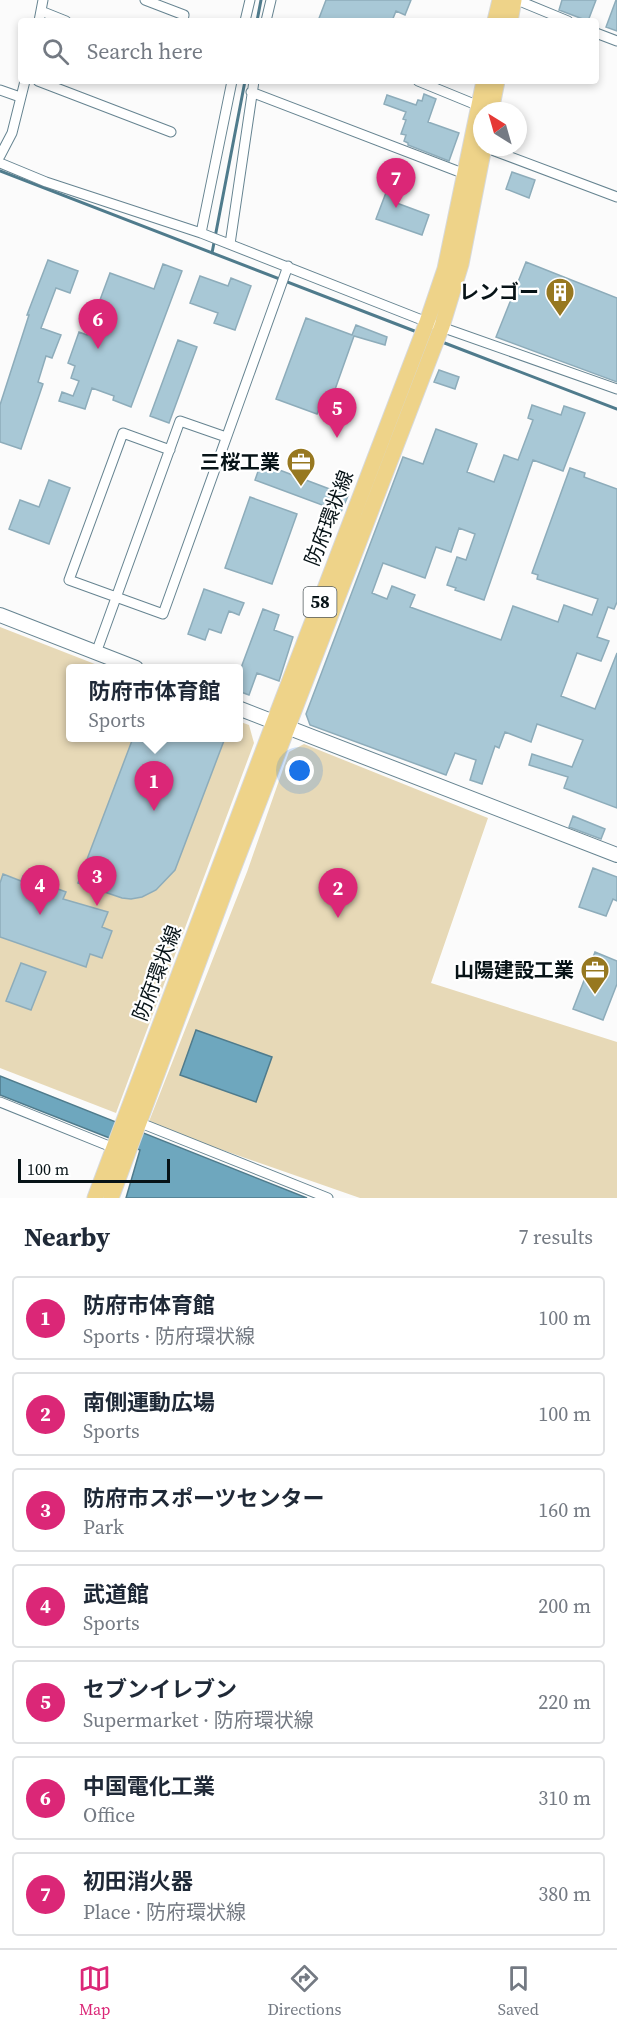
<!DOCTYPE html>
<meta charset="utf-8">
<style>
body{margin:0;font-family:"Source Serif 4","Noto Sans JP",serif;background:#f6f6f7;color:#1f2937}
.compass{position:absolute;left:473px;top:102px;width:54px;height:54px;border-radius:50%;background:#fff;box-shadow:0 3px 9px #0003;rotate:323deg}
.scale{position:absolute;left:18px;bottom:15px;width:152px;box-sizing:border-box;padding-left:6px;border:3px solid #071317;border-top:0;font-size:16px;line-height:21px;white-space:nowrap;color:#071317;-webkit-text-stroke:4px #fff;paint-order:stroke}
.you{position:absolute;left:300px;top:771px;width:21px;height:21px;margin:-15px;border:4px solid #fff;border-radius:50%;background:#1a73e8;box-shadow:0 0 0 9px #1a73e833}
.badge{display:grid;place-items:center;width:39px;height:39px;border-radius:50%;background:#db2777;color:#fff;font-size:20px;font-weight:700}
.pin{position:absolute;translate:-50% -50px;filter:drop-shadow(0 2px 3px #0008)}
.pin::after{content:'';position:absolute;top:32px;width:21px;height:18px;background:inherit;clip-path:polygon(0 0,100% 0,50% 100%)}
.popup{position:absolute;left:66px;top:664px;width:177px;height:78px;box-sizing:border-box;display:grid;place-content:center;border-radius:6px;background:#fff;filter:drop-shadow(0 2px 4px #0005);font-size:20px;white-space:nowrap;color:#747a83}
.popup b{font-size:22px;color:#1f2937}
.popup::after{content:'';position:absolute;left:50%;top:100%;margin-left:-12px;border:12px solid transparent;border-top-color:#fff}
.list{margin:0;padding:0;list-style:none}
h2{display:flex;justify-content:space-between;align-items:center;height:78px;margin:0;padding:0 24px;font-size:26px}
h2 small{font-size:20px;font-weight:400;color:#747a83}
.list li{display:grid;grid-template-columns:39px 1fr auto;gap:18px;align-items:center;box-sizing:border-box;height:84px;margin:0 12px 12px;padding:0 12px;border:2px solid #e0e1e3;border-radius:6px}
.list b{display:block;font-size:22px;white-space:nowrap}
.list p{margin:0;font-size:20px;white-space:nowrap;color:#747a83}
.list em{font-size:20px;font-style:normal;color:#747a83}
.icon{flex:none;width:33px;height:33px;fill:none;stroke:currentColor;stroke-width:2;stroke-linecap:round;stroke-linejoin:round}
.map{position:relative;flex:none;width:617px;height:1198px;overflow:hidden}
.search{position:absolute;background:#fff;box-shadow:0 3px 9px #0003;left:18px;right:18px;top:18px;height:66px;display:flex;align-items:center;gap:15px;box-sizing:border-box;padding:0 21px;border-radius:6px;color:#747a83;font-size:22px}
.sheet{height:750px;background:#fff}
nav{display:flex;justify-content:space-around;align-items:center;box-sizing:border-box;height:84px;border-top:2px solid #e0e1e3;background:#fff;font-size:16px;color:#747a83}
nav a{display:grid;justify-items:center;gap:3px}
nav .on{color:#db2777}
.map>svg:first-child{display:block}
</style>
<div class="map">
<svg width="617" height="1198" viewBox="0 0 617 1198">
<rect width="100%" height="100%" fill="#fbfbfb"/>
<path fill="#e7d9b7" d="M 0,627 L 105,668 L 70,668 L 70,738 L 238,738 L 238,721 L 249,725 L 254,743 L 116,1113 L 0,1068 Z
M 304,744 L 488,818 L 431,983 L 617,1042 L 617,1198 L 360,1198 L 148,1124 L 247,872 L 289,752 Z"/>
<path fill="#6ea7be" stroke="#4f7b8c" stroke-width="1.5" d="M 196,1030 L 272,1057 L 256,1102 L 180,1075 Z
M 0,1076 L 307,1198 L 126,1198 L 140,1150 L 0,1095 Z"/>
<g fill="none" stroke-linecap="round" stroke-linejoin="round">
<path stroke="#4f7b8c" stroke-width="3" d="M 257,21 L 261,0
M 0,171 L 417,332
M 212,253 L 245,81
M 442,342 L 617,409"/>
</g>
<path fill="#a8c8d6" stroke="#8dacba" stroke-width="1.5" d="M 326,0 L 411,0 L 405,15 L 396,11 L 392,21 L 318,21 Z
M 562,0 L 596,0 L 588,21 L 559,10 Z
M 616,0 L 617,0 L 617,31 L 606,27 Z
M 424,94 L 436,99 L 428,122 L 459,133 L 449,161 L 408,145 L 408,143 L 404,141 L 406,135 L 401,134 L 406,120 L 403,119 L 406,112 L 384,104 L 387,95 L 416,105 L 418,100 L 422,101 Z
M 512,172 L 535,180 L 529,198 L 506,189 Z
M 387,190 L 397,193 L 394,202 L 429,215 L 422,235 L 376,219 Z
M 48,260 L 78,271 L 70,293 L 56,288 L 41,328 L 61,335 L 52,358 L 46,356 L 38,382 L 43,384 L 21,449 L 0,442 L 0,405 L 29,315 L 27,315 Z
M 526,262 L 617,298 L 617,382 L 496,337 Z
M 163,264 L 182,271 L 131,407 L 113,400 L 114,396 L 92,388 L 85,409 L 59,401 L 62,392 L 73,396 L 79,381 L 71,378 L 75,366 L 68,363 L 79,332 L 87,335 L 110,273 L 154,289 Z
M 200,276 L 228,286 L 231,278 L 251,286 L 235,330 L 214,323 L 218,313 L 190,303 Z
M 306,318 L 352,335 L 356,325 L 387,337 L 385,345 L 354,336 L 327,412 L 319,409 L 317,414 L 276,399 Z
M 178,340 L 197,347 L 169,423 L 150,416 Z
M 439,370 L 459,377 L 455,389 L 434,382 Z
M 532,405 L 561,415 L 564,406 L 585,413 L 563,471 L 533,460 L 484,600 L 455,590 L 456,588 L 447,585 L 457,557 L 466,560 L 475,534 L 459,528 L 451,552 L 436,547 L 425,578 L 383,563 L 372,593 L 387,599 L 392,586 L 415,595 L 410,607 L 501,640 L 513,606 L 558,622 L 564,605 L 592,615 L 598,599 L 537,579 L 538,575 L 532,573 L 570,468 L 585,473 L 584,477 L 617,489 L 617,602 L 614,609 L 608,607 L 597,637 L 609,641 L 601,661 L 577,653 L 561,696 L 595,709 L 617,653 L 617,808 L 564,788 L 568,777 L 529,765 L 532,754 L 572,767 L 583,740 L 537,724 L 531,742 L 505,732 L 499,748 L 495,746 L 482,784 L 470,780 L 476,760 L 455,753 L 446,775 L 310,725 L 306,714 L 403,457 L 423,464 L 436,429 L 477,444 L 467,472 L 494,482 L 504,455 L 518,460 L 533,420 L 528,418 Z
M 261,463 L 348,496 L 341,512 L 255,480 Z
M 49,480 L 70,488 L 49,544 L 9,529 L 20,500 L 39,507 Z
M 250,497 L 297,514 L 272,584 L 225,568 Z
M 204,589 L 244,603 L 239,615 L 229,611 L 221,633 L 209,629 L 205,640 L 188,634 Z
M 263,609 L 279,615 L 274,630 L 293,637 L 279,681 L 257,673 L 249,695 L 238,691 L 238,676 Z
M 133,738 L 225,738 L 175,870 L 156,890 L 142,897 L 131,899 L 122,898 L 78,883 Z
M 573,816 L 605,829 L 601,839 L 569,827 Z
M 593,868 L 617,877 L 617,901 L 613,899 L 606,916 L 579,907 Z
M 3,874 L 21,881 L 23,876 L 66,892 L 63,899 L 108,912 L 102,927 L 112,931 L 102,958 L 90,954 L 86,967 L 0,937 L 0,883 Z
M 595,952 L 617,961 L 617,984 L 603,1020 L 573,1009 Z
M 21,963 L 46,972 L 31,1010 L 6,1001 Z"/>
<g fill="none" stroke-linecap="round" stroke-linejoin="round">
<g stroke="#668491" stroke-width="11">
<path id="street" d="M 145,0 L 184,15 L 183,21
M 517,0 L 568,21
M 41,11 L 66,21
M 39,21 L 43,0
M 245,21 L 250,0
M 266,21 L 271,0
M 596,33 L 617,41
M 38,81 L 171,132
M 418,81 L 479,106
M 0,90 L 20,97
M 251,92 L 465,174
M 484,147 L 617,197
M 0,156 L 12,133 L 25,81
M 0,163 L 46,182 L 201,233 L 427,322 L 617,389
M 201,233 L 232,81
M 230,244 L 254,81
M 170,450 L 123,433 L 69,580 L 163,614 L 288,266
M 96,653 L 180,421 L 226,437
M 0,1102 L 114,1148
M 138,1122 L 328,1198"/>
</g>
<g stroke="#668491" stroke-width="16">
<path id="secondary" d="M 0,615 L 136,668
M 238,708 L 617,855"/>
</g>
<g stroke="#d7d9da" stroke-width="17">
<path id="primary" d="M 495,21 L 500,0
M 510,21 L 514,0
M 491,111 L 497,81
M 95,1198 L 274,722 L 427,322 L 445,269 L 484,81
M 111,1198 L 230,877 L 442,326 L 461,264 L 484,147"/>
</g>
<use href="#street" stroke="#fff" stroke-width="9"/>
<use href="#secondary" stroke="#fff" stroke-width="14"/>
<use href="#primary" stroke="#eed389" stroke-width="15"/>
</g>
<defs>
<g id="building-pin" transform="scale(1.5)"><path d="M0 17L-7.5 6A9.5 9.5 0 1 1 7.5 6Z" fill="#977820" stroke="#fff"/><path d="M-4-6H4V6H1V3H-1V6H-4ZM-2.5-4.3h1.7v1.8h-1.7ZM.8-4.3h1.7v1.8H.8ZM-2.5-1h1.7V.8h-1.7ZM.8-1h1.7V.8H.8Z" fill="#fff"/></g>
<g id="office-pin" transform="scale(1.5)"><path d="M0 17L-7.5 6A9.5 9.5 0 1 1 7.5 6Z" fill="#977820" stroke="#fff"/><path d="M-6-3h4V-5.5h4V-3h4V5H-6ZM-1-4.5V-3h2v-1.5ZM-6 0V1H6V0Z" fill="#fff"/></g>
</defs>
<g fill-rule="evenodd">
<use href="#building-pin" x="560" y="292"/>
<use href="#office-pin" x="301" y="462"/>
<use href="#office-pin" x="595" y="970"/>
</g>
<g text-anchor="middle" stroke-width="4.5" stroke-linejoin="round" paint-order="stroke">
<rect fill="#fff" stroke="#515a5d" stroke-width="1.5" x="303.5" y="587" width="33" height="30" rx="4.5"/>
<g font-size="18" font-weight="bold" fill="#071317">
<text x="320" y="608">58</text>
</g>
<g font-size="20" font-weight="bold" fill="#071317" stroke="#fff" text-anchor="end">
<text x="539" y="299">レンゴー</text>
<text x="280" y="469">三桜工業</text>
<text x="574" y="977">山陽建設工業</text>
</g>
<g font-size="20" fill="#071317" stroke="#fff">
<text transform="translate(329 518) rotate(-69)" y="7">防府環状線</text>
<text transform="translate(157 973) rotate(-69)" y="7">防府環状線</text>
</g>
</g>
</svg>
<svg class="compass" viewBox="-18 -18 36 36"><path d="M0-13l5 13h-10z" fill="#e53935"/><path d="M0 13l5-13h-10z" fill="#747a83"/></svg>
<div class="scale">100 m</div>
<div class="you"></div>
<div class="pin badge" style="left:154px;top:811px">1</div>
<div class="popup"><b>防府市体育館</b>Sports</div>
<div class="pin badge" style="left:338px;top:918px">2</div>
<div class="pin badge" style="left:97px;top:906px">3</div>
<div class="pin badge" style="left:40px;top:915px">4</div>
<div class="pin badge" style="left:337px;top:438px">5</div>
<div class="pin badge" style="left:98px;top:349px">6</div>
<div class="pin badge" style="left:396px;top:208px">7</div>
<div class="search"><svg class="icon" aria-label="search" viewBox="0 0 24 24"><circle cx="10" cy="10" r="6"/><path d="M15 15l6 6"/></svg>Search here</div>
</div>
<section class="sheet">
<h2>Nearby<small>7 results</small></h2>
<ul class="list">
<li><span class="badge">1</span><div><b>防府市体育館</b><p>Sports · 防府環状線</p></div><em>100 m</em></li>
<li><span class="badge">2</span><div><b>南側運動広場</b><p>Sports</p></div><em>100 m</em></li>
<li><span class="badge">3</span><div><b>防府市スポーツセンター</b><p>Park</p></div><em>160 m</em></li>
<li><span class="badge">4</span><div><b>武道館</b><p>Sports</p></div><em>200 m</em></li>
<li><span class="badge">5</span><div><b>セブンイレブン</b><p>Supermarket · 防府環状線</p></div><em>220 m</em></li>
<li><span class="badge">6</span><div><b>中国電化工業</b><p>Office</p></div><em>310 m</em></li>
<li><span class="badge">7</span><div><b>初田消火器</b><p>Place · 防府環状線</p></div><em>380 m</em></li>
</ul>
</section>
<nav>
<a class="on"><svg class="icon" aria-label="map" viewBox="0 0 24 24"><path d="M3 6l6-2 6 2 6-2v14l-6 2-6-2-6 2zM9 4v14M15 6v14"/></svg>Map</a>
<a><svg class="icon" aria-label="directions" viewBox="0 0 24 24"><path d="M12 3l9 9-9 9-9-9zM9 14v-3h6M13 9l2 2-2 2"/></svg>Directions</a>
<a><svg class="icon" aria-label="saved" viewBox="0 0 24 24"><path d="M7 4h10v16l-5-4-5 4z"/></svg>Saved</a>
</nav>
